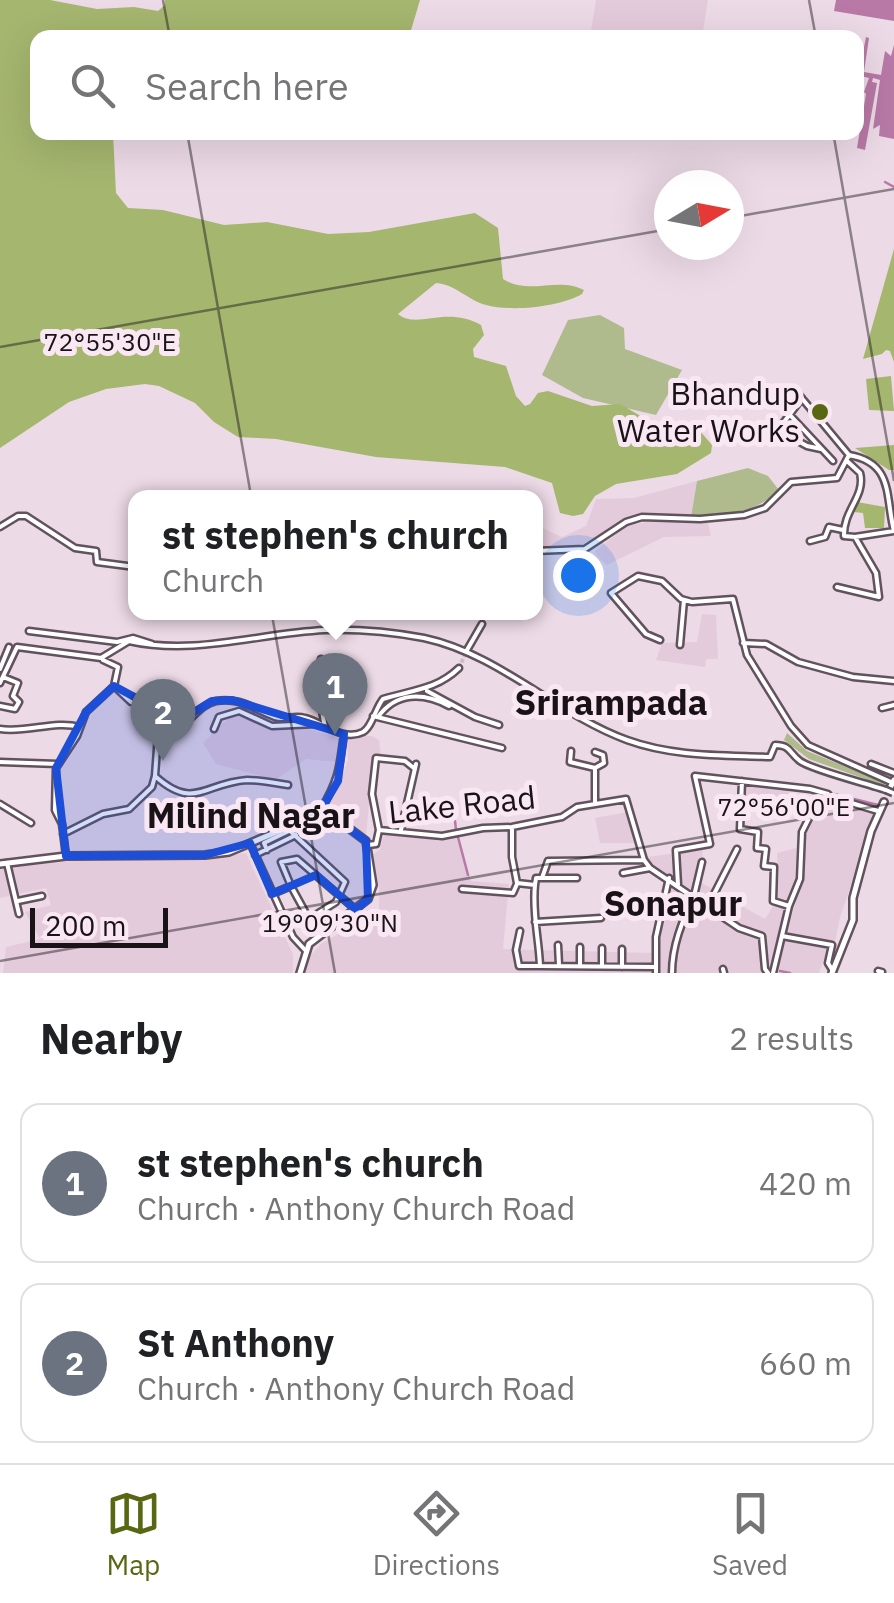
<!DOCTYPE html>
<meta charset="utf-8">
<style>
body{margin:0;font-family:"IBM Plex Sans",sans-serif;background:#f6f6f6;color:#202124}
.compass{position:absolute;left:654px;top:170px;width:90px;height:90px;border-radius:50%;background:#fff;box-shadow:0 10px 40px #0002;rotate:80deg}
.scale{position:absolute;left:30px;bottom:25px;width:138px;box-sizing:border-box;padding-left:10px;border:5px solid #191317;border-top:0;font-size:28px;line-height:35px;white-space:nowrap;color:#191317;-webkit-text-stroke:8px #f9e7f3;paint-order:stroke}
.you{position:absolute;left:578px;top:575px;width:35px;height:35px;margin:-25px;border:8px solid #fff;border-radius:50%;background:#1a73e8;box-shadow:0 0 0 15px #1a73e833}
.badge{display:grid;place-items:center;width:65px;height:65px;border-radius:50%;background:#586812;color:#fff;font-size:32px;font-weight:700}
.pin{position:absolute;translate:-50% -82px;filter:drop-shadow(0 2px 5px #0008)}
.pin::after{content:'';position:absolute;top:52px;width:35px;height:30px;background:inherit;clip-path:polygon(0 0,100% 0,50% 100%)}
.popup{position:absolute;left:128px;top:490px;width:415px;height:130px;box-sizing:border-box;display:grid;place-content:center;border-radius:20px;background:#fff;filter:drop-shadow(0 2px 8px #0005);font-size:32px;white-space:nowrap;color:#757577}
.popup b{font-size:38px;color:#202124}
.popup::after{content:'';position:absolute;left:50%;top:100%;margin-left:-20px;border:20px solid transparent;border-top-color:#fff}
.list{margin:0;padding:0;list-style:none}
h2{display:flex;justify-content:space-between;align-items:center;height:130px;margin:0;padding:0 40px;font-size:42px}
h2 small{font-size:32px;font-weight:400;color:#757577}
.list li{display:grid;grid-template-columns:65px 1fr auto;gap:30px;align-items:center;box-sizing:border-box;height:160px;margin:0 20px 20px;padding:0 20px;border:2px solid #e0e0e0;border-radius:20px}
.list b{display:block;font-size:38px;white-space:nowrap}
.list p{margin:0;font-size:32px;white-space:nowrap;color:#757577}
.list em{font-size:32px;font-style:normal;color:#757577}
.icon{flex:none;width:55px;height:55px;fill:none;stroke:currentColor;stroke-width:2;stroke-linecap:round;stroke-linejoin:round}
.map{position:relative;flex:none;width:894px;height:973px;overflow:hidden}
.search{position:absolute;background:#fff;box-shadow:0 10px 40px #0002;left:30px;right:30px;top:30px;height:110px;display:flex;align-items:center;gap:25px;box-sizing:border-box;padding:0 35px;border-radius:20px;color:#757577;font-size:38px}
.sheet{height:490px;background:#fff}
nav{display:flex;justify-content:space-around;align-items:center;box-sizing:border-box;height:140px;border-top:2px solid #e0e0e0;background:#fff;font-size:28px;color:#757577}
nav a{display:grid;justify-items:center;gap:5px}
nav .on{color:#586812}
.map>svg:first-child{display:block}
</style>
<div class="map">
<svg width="894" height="973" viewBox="0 0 894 973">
<rect width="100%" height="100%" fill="#ecdae6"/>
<path fill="#e4cbdc" d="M 596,0 L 708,0 L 702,37 L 590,37 Z
M 697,481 L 691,517 L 657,513 L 633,516 L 577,547 L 535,548 L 535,529 L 540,527 L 562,537 L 586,526 L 596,499 L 634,498 Z
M 662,519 L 708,523 L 711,536 L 664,537 L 607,565 L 597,556 L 595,551 L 627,526 Z
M 702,614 L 716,615 L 718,659 L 706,659 L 705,667 L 656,660 L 662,643 L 697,642 Z
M 235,711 L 267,726 L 303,727 L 338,738 L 341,748 L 338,762 L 306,759 L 275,780 L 216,764 L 203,743 Z
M 347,736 L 372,736 L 379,740 L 381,755 L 373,755 L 366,838 L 326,807 L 339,785 L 348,760 Z
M 745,784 L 789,790 L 787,809 L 745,807 Z
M 840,803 L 876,815 L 840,917 L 835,942 L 785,935 L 802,883 L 804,836 L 815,816 L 829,806 Z
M 628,812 L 634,843 L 600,843 L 595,818 Z
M 384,833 L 416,834 L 439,841 L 457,836 L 471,881 L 509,884 L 503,949 L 652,953 L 654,973 L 304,973 L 310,956 L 322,943 L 373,915 L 379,908 L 379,888 L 372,855 L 380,850 Z
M 796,848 L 797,884 L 784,913 L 771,970 L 764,934 L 739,925 L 672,877 L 657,872 L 646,857 L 703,850 L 700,882 L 765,919 L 778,898 L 777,853 Z
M 246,853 L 293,954 L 293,973 L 3,973 L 6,947 L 40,939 L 25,912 L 51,905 L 46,888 L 0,898 L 0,868 L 95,859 L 204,859 Z
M 670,884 L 732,929 L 758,939 L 765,973 L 658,973 L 656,947 Z
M 784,941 L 828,947 L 819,973 L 775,973 Z"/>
<path fill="#afbb8d" d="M 600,315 L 624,328 L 625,349 L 682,370 L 656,415 L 583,398 L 542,375 L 568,320 Z
M 748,468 L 768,476 L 779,490 C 753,515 725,515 691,517 L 697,481 Z
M 787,733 L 807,751 L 886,783 L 885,786 L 809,759 L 784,740 Z"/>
<path fill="#a5b66f" d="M 0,0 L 50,0 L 97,9 L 134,7 L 158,11 L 165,5 L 165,0 L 420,0 L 409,37 L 38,38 L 38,132 L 113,133 L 116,193 L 128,208 L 163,210 L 224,225 L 267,222 L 328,234 L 369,232 L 475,213 L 498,228 L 503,279 C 529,296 557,276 584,290 L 582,294 C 559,307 512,312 486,305 C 467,300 457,285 436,283 L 398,314 C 417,330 445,305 481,325 L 484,335 L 473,349 L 474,357 L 506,366 L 516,396 L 525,406 L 530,404 L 538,393 L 548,391 L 592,406 L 620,404 L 656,425 L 685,422 L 694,424 L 712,445 L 711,453 L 677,474 L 616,484 L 595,496 L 583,514 L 573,516 L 560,513 L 552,483 L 505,467 L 376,457 L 276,439 L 238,437 L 214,422 L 195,403 L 159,386 L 145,384 L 106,389 L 69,402 L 0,448 Z
M 894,249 L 894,362 L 890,351 L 886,350 L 882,354 L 863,359 Z
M 891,376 L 894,411 L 869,410 L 866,379 Z
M 894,445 L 894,470 L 889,470 L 855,448 Z
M 857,502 L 885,507 L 884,528 L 865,528 L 863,513 L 854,512 Z"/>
<path fill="#b879a6" d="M 836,0 L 894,0 L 894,21 L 834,11 Z
M 866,37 L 869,38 L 864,72 L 881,75 L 885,51 L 891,56 L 894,45 L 894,139 L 879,136 L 880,125 L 873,129 L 880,80 L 873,78 L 872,82 L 877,83 L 865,150 L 857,148 L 866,94 L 864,92 L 869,78 L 861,76 L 857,105 L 857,83 L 862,60 L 857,59 L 856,40 L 859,40 L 858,51 L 863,52 Z"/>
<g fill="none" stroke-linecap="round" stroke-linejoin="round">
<path stroke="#b879a6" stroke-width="2.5" d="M 885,182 L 894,187
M 682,705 L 690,706 L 690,711
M 806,812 L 834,794 L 878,805
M 454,815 L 454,816
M 455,821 L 456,830
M 458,837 L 468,875
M 780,971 L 790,973"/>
<path stroke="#ccbcc7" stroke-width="4" stroke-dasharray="4 2" stroke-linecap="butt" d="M 459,668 L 467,650"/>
<g stroke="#61525d" stroke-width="9">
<path id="minor" d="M 795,390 L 849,455
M 802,398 L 778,430 L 807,446 L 821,449
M 789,414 L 833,461
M 849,455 C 894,463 885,496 894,531
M 847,461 L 860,473 C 866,496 843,510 844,536 L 855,537 L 894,531
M 0,527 L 18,516 L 26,516 L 75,548 L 96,551 L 97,562 L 135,567
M 810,541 L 825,537 L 829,527 L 843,530
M 535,551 L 585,549 L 626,522 L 642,517 L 700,519 L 744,515 L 765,508 L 791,482 L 837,478 L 849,455
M 837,587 L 879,597 L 876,573 L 855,537
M 29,631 L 117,642 L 133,638 L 152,644
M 660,640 L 646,634 L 611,593 L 638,576 L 662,581 L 681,599 L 692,602 L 733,599 L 747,655 L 791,726 L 808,745 L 891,782
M 743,643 L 766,644 L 798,662 L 853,677 L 894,681
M 680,645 L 684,600
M 467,650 L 482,624
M 321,659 L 317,685 L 325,727
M 0,669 L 9,647
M 0,683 L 17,647 L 101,658 L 129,641 C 195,656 259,633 325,630 C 358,629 392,632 424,638 C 499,654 556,714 627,740 C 674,757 722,755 770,757 L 775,745 C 791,745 789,753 800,761 C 812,770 869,784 886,790
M 114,686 L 131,702 L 155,708 L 158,735 L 155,776 C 194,811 204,783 247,780 C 260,780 275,783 288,785
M 427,691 L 475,717 L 499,725
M 0,706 L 15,709 L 19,702 L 13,696 L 18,683 L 3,677
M 882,708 L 894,705
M 373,716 L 502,748
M 378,717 C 396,692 423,692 449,706
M 0,729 C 28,733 54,720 80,727
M 214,729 L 219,717 L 239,711 L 272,726 L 316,724
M 158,735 C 186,733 196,705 216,701 C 241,697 253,709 275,717 C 285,720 295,715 305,718 C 322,722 343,742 363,732 C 372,727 376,707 383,699 C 412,690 436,690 459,668
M 571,751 L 570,762 L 595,768 L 595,802
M 595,752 L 603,755 L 604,763 L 595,768
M 0,762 L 58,764
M 871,764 L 894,773
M 742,781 L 740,829 L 758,832 L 757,848 L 766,849 L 764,866 L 774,867 L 773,901 L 789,906
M 0,804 L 31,823
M 322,808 C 340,776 339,768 344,734
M 512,827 L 512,857 L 517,883 L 535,885 C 532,913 539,939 540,966 L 655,967
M 379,830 L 372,794 L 376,758 L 405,761 L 415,769
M 401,830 L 416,764
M 63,834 L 103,814 L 129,809 L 152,787 L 155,776
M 251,845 L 293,937 L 306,951
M 368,845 L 376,844 L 379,830 L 442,836 L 483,828 L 512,827 L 562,817 L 577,807 L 626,799 L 644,860 L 650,868 L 739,928 L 762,936 L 765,969 L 768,973
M 267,850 L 264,843 L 295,828
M 255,855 L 296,835
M 66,856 L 62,824 L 55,810 L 56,768 L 77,736 L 86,712 L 114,686 L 118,667 L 103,660
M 7,863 L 19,914
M 623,873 L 650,868
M 542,878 L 548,861 L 644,860
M 535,885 L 536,878 L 577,878
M 678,885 L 676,850 L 710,844 L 695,776 L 810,789 L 828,794 L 832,800
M 291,886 L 281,862 L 297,859 L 355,909
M 462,889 L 513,893 L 517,884
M 272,894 L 291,886 L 309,919 L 336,902 L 345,882 L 288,829
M 694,896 L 702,862
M 18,901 L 42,896
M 708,906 L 737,849
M 535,922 L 601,918
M 520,931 L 516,950 L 519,966 L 540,966
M 782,936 L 832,945 L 828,963 L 833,971
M 558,945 L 559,965
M 580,947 L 580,966
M 602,948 L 602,966
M 622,949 L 622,967
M 723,969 L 724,973
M 878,971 L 882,972
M 656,973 L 656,937 L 669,878
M 672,973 C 672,947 682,919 695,897
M 773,973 L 789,906 L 800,879 L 802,832 L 810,816 L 838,799 L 878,811"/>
</g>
<g stroke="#61525d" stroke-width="10">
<path id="tertiary" d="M 890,788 L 894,780
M 0,864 L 66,856 L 205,855 L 229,852 L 303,821 L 322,808 L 366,841 L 373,885 L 368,899 L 309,944 L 300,973
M 832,973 L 853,920 L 853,898 L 871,831 L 884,802"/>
</g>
<use href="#minor" stroke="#fff" stroke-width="4"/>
<use href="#tertiary" stroke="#fff" stroke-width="5"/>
<g stroke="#61525d" stroke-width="9" stroke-linecap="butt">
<path id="minor-bridge" d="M 886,790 L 893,793"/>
</g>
<use href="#minor-bridge" stroke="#fff" stroke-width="4"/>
</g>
<path fill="#1d4ed8" fill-opacity="0.2" stroke="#1d4ed8" stroke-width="8" stroke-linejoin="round" d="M 114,686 L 155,708 L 155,736 L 212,701 L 232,700 L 344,734 L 338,781 L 322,808 L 366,841 L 368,899 L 356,910 L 316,875 L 272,894 L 250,843 L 205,855 L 66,856 L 56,768 L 86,712 Z"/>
<path fill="none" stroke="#191317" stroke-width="2.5" stroke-opacity="0.45" d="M 163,0 L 170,38M 809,0 L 816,38M 187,132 L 335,973M 833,132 L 894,481M 729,218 L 894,189M 0,347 L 669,229M 0,961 L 894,803"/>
<circle fill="#586812" stroke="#f9e7f3" stroke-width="4" cx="820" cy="412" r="10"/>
<g text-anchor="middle" stroke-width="10" stroke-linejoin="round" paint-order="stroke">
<g font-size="32" fill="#191317" stroke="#f9e7f3" text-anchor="end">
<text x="800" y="405">Bhandup<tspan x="800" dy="37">Water Works</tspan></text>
</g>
<g font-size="32" fill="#191317" stroke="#f9e7f3">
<text transform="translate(462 805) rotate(-6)" y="11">Lake Road</text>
</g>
<g font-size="35" font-weight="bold" fill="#191317" stroke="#f9e7f3">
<text x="611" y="715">Srirampada</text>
<text x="251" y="828">Milind Nagar</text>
<text x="673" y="916">Sonapur</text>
</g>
</g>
<g font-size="25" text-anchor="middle" fill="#191317" stroke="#f9e7f3" stroke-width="10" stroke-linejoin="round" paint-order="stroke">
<text x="110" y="351">72°55'30"E</text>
<text x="784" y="816">72°56'00"E</text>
<text x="330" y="932">19°09'30"N</text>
</g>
</svg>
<svg class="compass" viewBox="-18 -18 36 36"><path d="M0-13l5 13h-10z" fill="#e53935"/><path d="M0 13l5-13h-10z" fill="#757577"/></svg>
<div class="scale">200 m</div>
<div class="you"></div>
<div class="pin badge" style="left:335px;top:735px;background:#6b7280">1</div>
<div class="popup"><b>st stephen's church</b>Church</div>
<div class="pin badge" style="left:163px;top:761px;background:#6b7280">2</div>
<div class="search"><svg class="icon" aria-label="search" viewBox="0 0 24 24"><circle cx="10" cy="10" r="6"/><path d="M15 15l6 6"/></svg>Search here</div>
</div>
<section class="sheet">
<h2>Nearby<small>2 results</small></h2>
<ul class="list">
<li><span class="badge" style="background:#6b7280">1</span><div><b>st stephen's church</b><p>Church · Anthony Church Road</p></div><em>420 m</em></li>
<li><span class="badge" style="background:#6b7280">2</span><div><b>St Anthony</b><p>Church · Anthony Church Road</p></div><em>660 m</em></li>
</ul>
</section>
<nav>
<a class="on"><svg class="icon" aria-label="map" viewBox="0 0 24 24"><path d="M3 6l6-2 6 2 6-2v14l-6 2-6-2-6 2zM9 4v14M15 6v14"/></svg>Map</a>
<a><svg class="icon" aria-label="directions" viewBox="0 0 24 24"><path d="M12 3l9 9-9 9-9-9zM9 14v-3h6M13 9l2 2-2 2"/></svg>Directions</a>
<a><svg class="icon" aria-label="saved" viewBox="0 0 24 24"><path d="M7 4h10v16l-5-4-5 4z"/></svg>Saved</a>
</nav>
